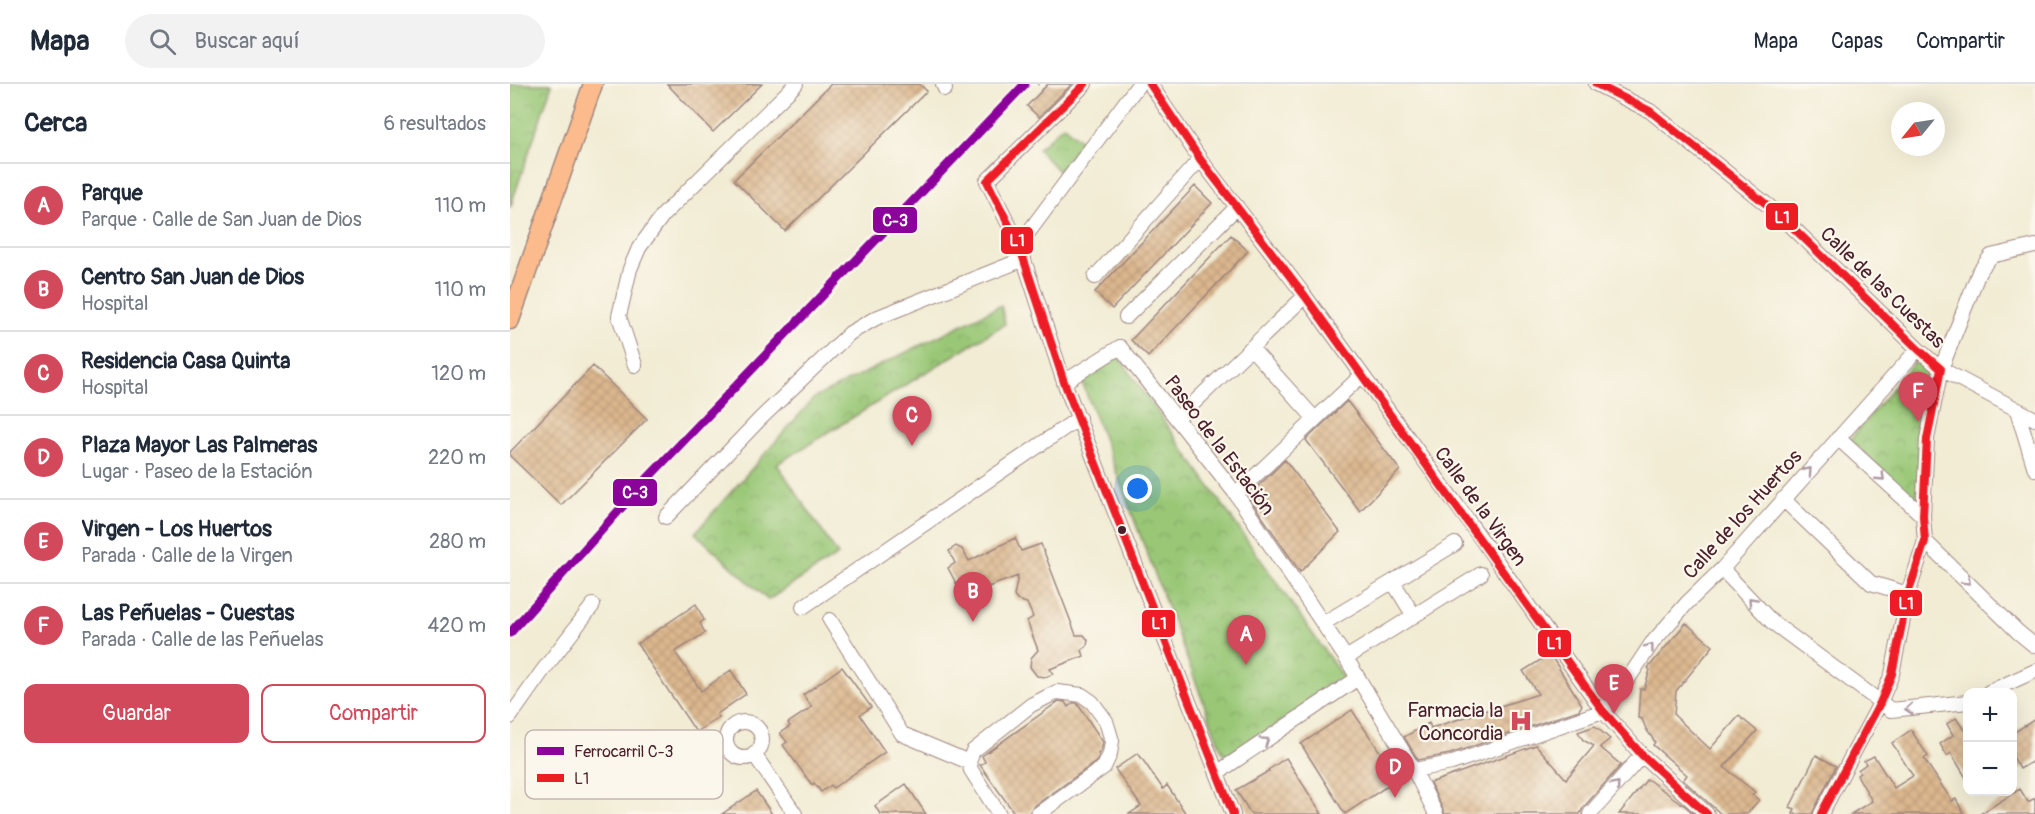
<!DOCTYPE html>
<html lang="es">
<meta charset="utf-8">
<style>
body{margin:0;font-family:Pangolin,sans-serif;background:#f2f2f3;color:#1f2937}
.controls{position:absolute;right:18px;bottom:18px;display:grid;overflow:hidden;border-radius:12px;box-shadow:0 6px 24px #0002}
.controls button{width:54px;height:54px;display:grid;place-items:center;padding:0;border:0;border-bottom:2px solid #e0e1e3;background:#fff;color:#1f2937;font:30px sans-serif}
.compass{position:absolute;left:1381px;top:18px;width:54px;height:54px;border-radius:50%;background:#fff;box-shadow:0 6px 24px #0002;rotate:240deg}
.you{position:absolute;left:628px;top:405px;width:21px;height:21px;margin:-15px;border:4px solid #fff;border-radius:50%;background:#1a73e8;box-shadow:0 0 0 9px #1a73e833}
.badge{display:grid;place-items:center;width:39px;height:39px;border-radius:50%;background:#d1495b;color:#fff;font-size:20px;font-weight:700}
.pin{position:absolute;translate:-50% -50px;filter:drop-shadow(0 2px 3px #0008)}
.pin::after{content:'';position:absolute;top:32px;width:21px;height:18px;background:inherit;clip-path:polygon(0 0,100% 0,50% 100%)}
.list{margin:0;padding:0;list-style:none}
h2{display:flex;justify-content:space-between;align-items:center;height:78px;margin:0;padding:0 24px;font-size:26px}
h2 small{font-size:20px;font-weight:400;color:#747a83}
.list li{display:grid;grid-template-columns:39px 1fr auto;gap:18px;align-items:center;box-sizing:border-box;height:84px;padding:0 24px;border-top:2px solid #e0e1e3}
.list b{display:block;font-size:22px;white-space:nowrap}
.list p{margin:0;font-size:20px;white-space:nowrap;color:#747a83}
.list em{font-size:20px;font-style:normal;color:#747a83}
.actions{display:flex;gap:12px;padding:18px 24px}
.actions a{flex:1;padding:14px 0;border:2px solid #d1495b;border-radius:12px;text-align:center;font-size:21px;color:#d1495b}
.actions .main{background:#d1495b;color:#fff}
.icon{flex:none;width:33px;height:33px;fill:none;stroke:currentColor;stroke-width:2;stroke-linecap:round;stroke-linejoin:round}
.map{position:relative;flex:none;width:1525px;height:730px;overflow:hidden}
header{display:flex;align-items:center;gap:36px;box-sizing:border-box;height:84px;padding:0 30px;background:#fff;border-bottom:2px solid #e0e1e3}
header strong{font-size:28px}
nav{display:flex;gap:33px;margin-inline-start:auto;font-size:21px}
.search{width:420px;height:54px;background:#f2f2f3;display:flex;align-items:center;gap:15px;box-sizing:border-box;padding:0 21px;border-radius:33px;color:#747a83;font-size:22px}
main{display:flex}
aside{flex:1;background:#fff}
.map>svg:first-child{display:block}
</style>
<header>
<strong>Mapa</strong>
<div class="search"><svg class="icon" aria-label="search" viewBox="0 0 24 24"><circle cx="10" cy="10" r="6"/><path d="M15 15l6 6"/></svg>Buscar aquí</div>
<nav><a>Mapa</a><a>Capas</a><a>Compartir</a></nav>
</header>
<main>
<aside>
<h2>Cerca<small>6 resultados</small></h2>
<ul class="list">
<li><span class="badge">A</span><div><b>Parque</b><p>Parque · Calle de San Juan de Dios</p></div><em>110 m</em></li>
<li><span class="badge">B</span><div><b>Centro San Juan de Dios</b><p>Hospital</p></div><em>110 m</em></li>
<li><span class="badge">C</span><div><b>Residencia Casa Quinta</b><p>Hospital</p></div><em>120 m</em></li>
<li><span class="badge">D</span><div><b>Plaza Mayor Las Palmeras</b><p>Lugar · Paseo de la Estación</p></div><em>220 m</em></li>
<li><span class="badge">E</span><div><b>Virgen - Los Huertos</b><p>Parada · Calle de la Virgen</p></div><em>280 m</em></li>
<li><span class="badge">F</span><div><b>Las Peñuelas - Cuestas</b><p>Parada · Calle de las Peñuelas</p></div><em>420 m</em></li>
</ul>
<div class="actions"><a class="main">Guardar</a><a>Compartir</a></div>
</aside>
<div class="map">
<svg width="1525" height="730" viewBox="0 0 1525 730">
<defs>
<pattern id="park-crowns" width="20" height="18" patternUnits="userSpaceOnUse" patternTransform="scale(1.5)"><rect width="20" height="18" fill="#99c776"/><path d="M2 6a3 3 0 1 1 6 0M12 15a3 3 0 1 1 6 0" fill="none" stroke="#85aa66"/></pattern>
<pattern id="building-cross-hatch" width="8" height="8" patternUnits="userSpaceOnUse" patternTransform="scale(1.5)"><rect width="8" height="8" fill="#dbb78e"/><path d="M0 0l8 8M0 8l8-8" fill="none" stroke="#bd9d7b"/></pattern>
</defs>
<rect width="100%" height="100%" fill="#fbf7ec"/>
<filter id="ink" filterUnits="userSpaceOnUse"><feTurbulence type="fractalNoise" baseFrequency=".0167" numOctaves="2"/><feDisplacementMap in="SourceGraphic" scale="12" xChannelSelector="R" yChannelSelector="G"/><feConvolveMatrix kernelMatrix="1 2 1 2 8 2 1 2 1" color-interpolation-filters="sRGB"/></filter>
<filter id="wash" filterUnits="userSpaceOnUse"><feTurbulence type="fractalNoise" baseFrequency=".008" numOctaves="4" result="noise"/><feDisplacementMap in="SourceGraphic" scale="24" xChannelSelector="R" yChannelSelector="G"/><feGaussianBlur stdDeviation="1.35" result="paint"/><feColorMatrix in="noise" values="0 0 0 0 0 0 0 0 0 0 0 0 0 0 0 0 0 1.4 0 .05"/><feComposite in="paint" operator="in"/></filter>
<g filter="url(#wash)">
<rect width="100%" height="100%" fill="#f2ecd4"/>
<path fill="url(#park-crowns)" stroke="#727350" stroke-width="1.5" d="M 0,0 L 42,0 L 0,124 Z
M 553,41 L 571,57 L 549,88 L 528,65 Z
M 491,221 L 495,240 L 267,380 L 328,471 L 258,516 L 185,449 L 304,314 Z
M 609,273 L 835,596 L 715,675 L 572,298 Z
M 1404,278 L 1425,290 L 1406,418 L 1340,356 Z"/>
<g id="blocks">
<path fill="url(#building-cross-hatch)" d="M 157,0 L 252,0 L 203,48 Z
M 321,0 L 409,0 L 417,7 L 275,147 L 224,96 Z
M 538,0 L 562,0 L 529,33 L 517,22 Z
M 685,102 L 702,119 L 602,225 L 585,208 Z
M 721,151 L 738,167 L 638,273 L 621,256 Z
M 83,282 L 137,335 L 51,421 L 0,372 L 0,368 Z
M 837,317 L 890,386 L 850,427 L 796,356 Z
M 775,376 L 830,448 L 790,488 L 738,412 Z
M 505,454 L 511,467 L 531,460 L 566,551 L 574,551 L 578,556 L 577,562 L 572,566 L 574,572 L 540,585 L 543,590 L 536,593 L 527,592 L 520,583 L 521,574 L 528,566 L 517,537 L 523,533 L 517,519 L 507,516 L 504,512 L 508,492 L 459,510 L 453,501 L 448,503 L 438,484 L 445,479 L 439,467 L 446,462 L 452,465 L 459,477 Z
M 186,520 L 194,536 L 190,539 L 195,549 L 165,568 L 191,607 L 221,586 L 236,610 L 207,630 L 209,634 L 186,648 L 127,560 Z
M 1176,539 L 1203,562 L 1166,607 L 1164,631 L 1200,665 L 1229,632 L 1247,647 L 1214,683 L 1245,708 L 1242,711 L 1249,716 L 1237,730 L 1211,730 L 1173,696 L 1177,691 L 1143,661 L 1145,658 L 1136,645 L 1132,635 L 1128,634 L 1130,605 L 1134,605 L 1140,586 L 1138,584 Z
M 1040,570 L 1072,621 L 1069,626 L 940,670 L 908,676 L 894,653 L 919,639 L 921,644 L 1028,610 L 1013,587 Z
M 332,583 L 361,623 L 350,631 L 375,668 L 323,704 L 321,701 L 311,708 L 304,699 L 302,701 L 273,661 L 277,658 L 270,649 L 280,642 L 278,639 L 302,623 L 293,611 Z
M 549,617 L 555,618 L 558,623 L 563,619 L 567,619 L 593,658 L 591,667 L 588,670 L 589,672 L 587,677 L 523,723 L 519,729 L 505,730 L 470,681 L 475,678 L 472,672 Z
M 842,626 L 888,695 L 835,730 L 791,660 Z
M 1446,634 L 1454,646 L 1458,644 L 1458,697 L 1441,669 L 1437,672 L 1430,660 L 1443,651 L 1437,640 Z
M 1525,635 L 1525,676 L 1510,685 L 1503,673 L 1503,649 Z
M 1085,642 L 1100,655 L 1090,663 L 1111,681 L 1073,724 L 1070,730 L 935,730 L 920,699 L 1026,661 L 1056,695 L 1084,662 L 1073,656 L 1068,648 Z
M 1401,646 L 1418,672 L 1414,675 L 1442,717 L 1446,715 L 1454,730 L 1341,730 L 1362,717 L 1347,691 L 1350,689 L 1348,686 L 1356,680 L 1354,677 L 1364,672 L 1384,704 L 1403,692 L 1382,659 Z
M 628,669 L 653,705 L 657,701 L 676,730 L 619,730 L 631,722 L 605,685 Z
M 1306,671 L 1326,682 L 1302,730 L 1283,730 L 1285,725 L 1280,723 Z
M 776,674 L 812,730 L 741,730 L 726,706 L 759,687 L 758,686 Z
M 1137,695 L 1175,722 L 1184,730 L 1109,730 Z
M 396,700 L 416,730 L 370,730 L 365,722 Z
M 1510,705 L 1518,718 L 1525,714 L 1525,730 L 1470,730 Z
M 246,707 L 262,730 L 212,730 Z"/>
</g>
</g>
<g filter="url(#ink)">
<use href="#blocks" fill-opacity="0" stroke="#9e8680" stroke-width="1.5"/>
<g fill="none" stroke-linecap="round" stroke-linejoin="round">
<g stroke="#9e8680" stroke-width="16">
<path id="minor" d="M 433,0 L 435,5
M 575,0 L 477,97 L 509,161 L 554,298 L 723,730
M 640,0 L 690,75 L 795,212 L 964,445 L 1093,627 L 1132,671 L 1197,730
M 1086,0 L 1140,27 L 1271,132 L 1408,265 L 1431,285 L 1525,335
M 509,161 L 629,0
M 585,193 L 690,75
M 616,233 L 727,123
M 741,264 L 805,335
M 125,281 L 109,232 L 120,185 L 129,164 L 153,131 L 286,0
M 554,298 L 610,263 L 726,410 L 836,574 L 904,686 L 926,730
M 1507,326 L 1525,385
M 667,335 L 795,212
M 1328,354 L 1413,432
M 726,410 L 852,291
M 1273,415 L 1361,499 L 1398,510
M 156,433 L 250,335 L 340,249 L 366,234 L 514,175
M 1415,457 L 1508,548 L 1525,562
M 1212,485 L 1262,538 L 1381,626 L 1458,618
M 883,498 L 904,532
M 293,523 L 569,334
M 320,536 L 392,650 L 459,678
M 814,539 L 945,460
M 836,574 L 971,490
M 1479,608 L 1525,587
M 0,633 L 31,589 L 83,521
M216 656a18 18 0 1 1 36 0a18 18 0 1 1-36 0Z
M 244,670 L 285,730
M 904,686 L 942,679 L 1093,627 L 1112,604 L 1142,559 L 1177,519 L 1212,485 L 1408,265
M 707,689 L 848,594
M 489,730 L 461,686 L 459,678 L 463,667 L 521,621 L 547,608 L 572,611 L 582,618 L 596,637 L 602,657 L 600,670 L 594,683 L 528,730
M 1080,730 L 1132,671
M 1311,730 L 1370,619 L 1382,590 L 1398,510 L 1415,457 L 1413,432 L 1417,355 L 1431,285 L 1469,188 L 1481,172 L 1525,162"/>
</g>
<g stroke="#9e8680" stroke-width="21">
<path id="major" d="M 0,236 L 83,0"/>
</g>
<path stroke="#9e8680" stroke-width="2" stroke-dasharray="1.5 4.5" stroke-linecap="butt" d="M 528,0 L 533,5"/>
<use href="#minor" stroke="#fff" stroke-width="14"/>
<use href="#major" stroke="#fbbb8c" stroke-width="18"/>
<g stroke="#fbf7ec" stroke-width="12">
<path id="bus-1" d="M 575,0 L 477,97 L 509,161 L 554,298 L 723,730
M 640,0 L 690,75 L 795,212 L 1093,627 L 1132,671 L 1197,730
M 1086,0 L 1140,27 L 1271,132 L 1408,265 L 1431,285 L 1417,355 L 1413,432 L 1415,457 L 1398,510 L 1382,590 L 1370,619 L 1311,730"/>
</g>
<use href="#bus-1" stroke="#ee1c25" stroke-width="8"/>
<g stroke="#fbf7ec" stroke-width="14">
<path id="rail-1" d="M 0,549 L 136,396 L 515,0"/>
</g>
<use href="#rail-1" stroke="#8b039b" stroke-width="9"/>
</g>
<defs><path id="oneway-chevron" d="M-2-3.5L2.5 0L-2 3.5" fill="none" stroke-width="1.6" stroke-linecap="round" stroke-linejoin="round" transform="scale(1.5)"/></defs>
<g stroke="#ae9aa0">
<use href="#oneway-chevron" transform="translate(1298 387) rotate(-48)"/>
<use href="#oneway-chevron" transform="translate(1371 393) rotate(43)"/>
<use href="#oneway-chevron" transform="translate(1457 497) rotate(45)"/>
<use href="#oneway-chevron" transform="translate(1242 517) rotate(-133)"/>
<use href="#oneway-chevron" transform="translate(1140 563) rotate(-54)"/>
<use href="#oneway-chevron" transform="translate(1399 625) rotate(175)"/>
<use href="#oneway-chevron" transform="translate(755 657) rotate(-34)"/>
<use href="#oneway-chevron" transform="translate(1106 701) rotate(-49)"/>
</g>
</g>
<defs>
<g id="hospital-bare" transform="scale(1.8)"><path d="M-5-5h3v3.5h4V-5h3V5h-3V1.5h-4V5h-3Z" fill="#d1495b" stroke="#fbf7ec" stroke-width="2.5" paint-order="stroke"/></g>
</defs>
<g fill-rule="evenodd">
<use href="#hospital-bare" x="1011" y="637"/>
</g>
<circle fill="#4a1f2b" stroke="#fbf7ec" stroke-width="2" cx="612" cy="446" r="5"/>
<g text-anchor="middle" stroke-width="4.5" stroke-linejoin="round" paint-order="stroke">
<g font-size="20" fill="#4a1f2b" stroke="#fbf7ec">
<text transform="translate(1373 203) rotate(44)" y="7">Calle de las Cuestas</text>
<text transform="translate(710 361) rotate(53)" y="7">Paseo de la Estación</text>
<text transform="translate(971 422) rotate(54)" y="7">Calle de la Virgen</text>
<text transform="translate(1232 430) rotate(-48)" y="7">Calle de los Huertos</text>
</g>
<g font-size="20" fill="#4a1f2b" stroke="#fbf7ec" text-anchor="end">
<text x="993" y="633">Farmacia la<tspan x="993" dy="23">Concordia</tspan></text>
</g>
</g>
<rect x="15" y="646" width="198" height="69" rx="9" fill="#fbf7ec" stroke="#c6b6b2" stroke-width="1.5"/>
<rect x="27" y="663" width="27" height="8" fill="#8b039b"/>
<rect x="27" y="690" width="27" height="8" fill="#ee1c25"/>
<g font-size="16" fill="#4a1f2b">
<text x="64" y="673">Ferrocarril C-3</text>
<text x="64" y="700">L1</text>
</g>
<g stroke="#fbf7ec" stroke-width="2">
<rect x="1255" y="118" width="34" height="29" rx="6" fill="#ee1c25"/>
<rect x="362" y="122" width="46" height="28" rx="6" fill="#8b039b"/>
<rect x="490" y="142" width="34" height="29" rx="6" fill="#ee1c25"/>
<rect x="102" y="394" width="46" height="29" rx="6" fill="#8b039b"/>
<rect x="1379" y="505" width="34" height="28" rx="6" fill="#ee1c25"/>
<rect x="631" y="525" width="35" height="29" rx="6" fill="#ee1c25"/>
<rect x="1027" y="545" width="35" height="29" rx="6" fill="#ee1c25"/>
</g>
<g font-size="16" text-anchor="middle" font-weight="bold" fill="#fff">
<text x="1272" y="139">L1</text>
<text x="385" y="142">C-3</text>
<text x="507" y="162">L1</text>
<text x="125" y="414">C-3</text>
<text x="1396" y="525">L1</text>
<text x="649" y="545">L1</text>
<text x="1044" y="565">L1</text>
</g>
</svg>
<div class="controls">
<button>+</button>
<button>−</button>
</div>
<svg class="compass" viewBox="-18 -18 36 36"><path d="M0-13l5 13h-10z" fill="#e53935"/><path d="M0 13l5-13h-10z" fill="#747a83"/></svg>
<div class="you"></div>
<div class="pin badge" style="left:736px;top:581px">A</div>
<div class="pin badge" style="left:463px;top:538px">B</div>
<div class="pin badge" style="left:402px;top:362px">C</div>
<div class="pin badge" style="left:885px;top:714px">D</div>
<div class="pin badge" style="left:1104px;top:630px">E</div>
<div class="pin badge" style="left:1408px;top:338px">F</div>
</div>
</main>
